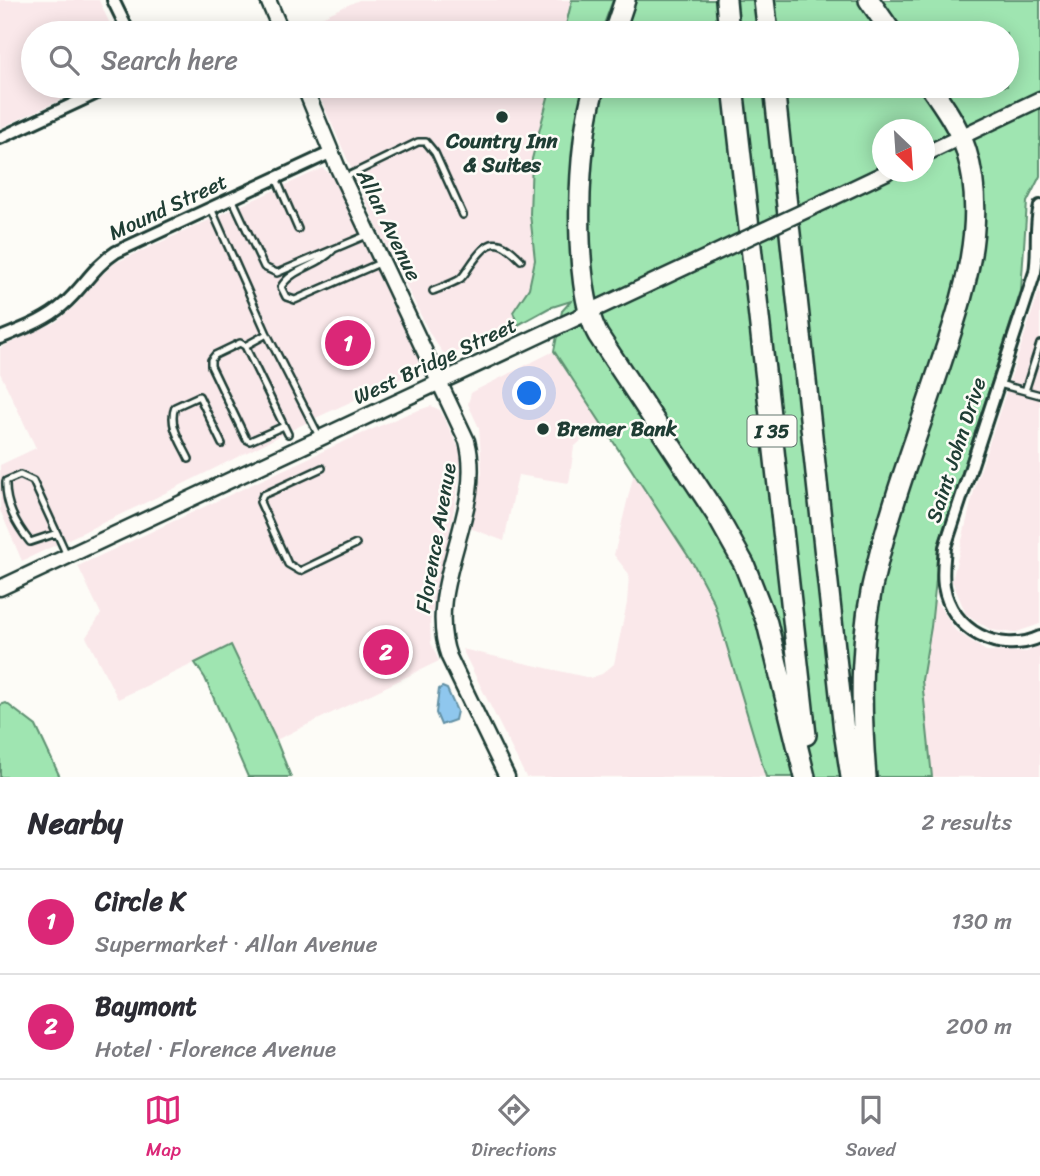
<!DOCTYPE html>
<meta charset="utf-8">
<style>
body{margin:0;font-family:Sriracha,sans-serif;background:#f2f2f3;color:#2b2b33}
.compass{position:absolute;left:872px;top:119px;width:63px;height:63px;border-radius:50%;background:#fff;box-shadow:0 4px 18px #0003;rotate:155deg}
.you{position:absolute;left:530px;top:394px;width:24px;height:24px;margin:-18px;border:5px solid #fff;border-radius:50%;background:#1a73e8;box-shadow:0 0 0 10px #1a73e833}
.badge{display:grid;place-items:center;width:46px;height:46px;border-radius:50%;background:#db2777;color:#fff;font-size:23px;font-weight:700}
.pin{position:absolute;translate:-50% -50%;border:4px solid #fff;box-shadow:0 2px 7px #0006}
.list{margin:0;padding:0;list-style:none}
h2{display:flex;justify-content:space-between;align-items:center;height:91px;margin:0;padding:0 28px;font-size:30px}
h2 small{font-size:23px;font-weight:400;color:#7c7c81}
.list li{display:grid;grid-template-columns:46px 1fr auto;gap:21px;align-items:center;box-sizing:border-box;height:105px;padding:0 28px;border-top:2px solid #e1e1e2}
.list b{display:block;font-size:26px;white-space:nowrap}
.list p{margin:0;font-size:23px;white-space:nowrap;color:#7c7c81}
.list em{font-size:23px;font-style:normal;color:#7c7c81}
.icon{flex:none;width:38px;height:38px;fill:none;stroke:currentColor;stroke-width:2;stroke-linecap:round;stroke-linejoin:round}
.map{position:relative;flex:none;width:1040px;height:777px;overflow:hidden}
.search{position:absolute;background:#fff;box-shadow:0 4px 18px #0003;left:21px;right:21px;top:21px;height:77px;display:flex;align-items:center;gap:18px;box-sizing:border-box;padding:0 24px;border-radius:38px;color:#7c7c81;font-size:26px}
.sheet{height:301px;background:#fff}
nav{display:flex;justify-content:space-around;align-items:center;box-sizing:border-box;height:98px;border-top:2px solid #e1e1e2;background:#fff;font-size:19px;color:#7c7c81}
nav a{display:grid;justify-items:center;gap:4px}
nav .on{color:#db2777}
.map>svg:first-child{display:block}
</style>
<div class="map">
<svg width="1040" height="777" viewBox="0 0 1040 777">
<rect width="100%" height="100%" fill="#fdfcf7"/>
<filter id="ink" filterUnits="userSpaceOnUse"><feTurbulence type="fractalNoise" baseFrequency=".0143" numOctaves="2"/><feDisplacementMap in="SourceGraphic" scale="14" xChannelSelector="R" yChannelSelector="G"/><feConvolveMatrix kernelMatrix="1 2 1 2 8 2 1 2 1" color-interpolation-filters="sRGB"/></filter>
<g filter="url(#ink)">
<path fill="#fae8ea" d="M 0,0 L 99,0 L 114,33 L 33,33 L 33,86 L 91,86 L 0,128 Z
M 359,0 L 572,0 L 564,33 L 294,33 L 293,30 Z
M 315,86 L 551,86 L 532,159 L 530,213 L 535,260 L 529,288 L 513,312 L 518,325 L 453,354 L 443,353 L 430,334 L 379,231 Z
M 323,168 L 331,175 L 418,358 L 418,371 L 320,416 L 149,501 L 22,561 L 0,510 L 0,465 L 36,448 L 0,373 L 0,348 L 56,322 L 76,305 L 97,280 L 115,263 Z
M 1040,288 L 1040,624 L 1014,633 L 991,630 L 966,614 L 952,581 L 976,483 Z
M 554,351 L 601,423 L 574,447 L 569,483 L 518,475 L 504,541 L 470,528 L 482,472 L 479,428 L 468,404 L 471,393 L 478,389 Z
M 431,406 L 440,410 L 461,452 L 461,470 L 447,548 L 430,621 L 431,643 L 439,661 L 276,740 L 231,646 L 118,699 L 86,637 L 101,614 L 78,566 L 334,446 L 407,414 Z
M 634,473 L 694,565 L 714,603 L 766,777 L 526,777 L 462,649 L 590,678 L 602,674 L 614,664 L 627,603 L 629,574 L 614,555 Z
M 934,598 L 956,631 L 986,651 L 1026,652 L 1040,646 L 1040,777 L 932,777 L 922,680 Z"/>
<path fill="#9fe5b1" stroke="#5f9172" stroke-width="2" fill-rule="evenodd" d="M 572,0 L 613,0 L 604,24 L 623,0 L 1040,0 L 1040,176 L 1027,202 L 1021,291 L 940,541 L 931,627 L 922,680 L 932,777 L 766,777 L 714,603 L 694,565 L 554,351 L 562,311 L 571,301 L 549,308 L 518,325 L 513,312 L 529,288 L 535,260 L 530,214 L 532,159 L 551,86 L 1007,86 L 1007,33 L 564,33 ZM 883,130 L 925,130 L 925,172 L 883,172 Z
M 231,645 L 276,740 L 291,777 L 248,777 L 205,678 L 195,663 Z
M 6,703 L 36,726 L 60,777 L 0,777 L 0,705 Z"/>
<path fill="#8fc7ee" stroke="#6290a4" stroke-width="2" d="M 442,687 L 447,689 L 457,711 L 455,720 L 441,725 L 436,713 L 439,689 Z"/>
<g fill="none" stroke-linecap="round" stroke-linejoin="round">
<g stroke="#1f3d34" stroke-width="10">
<path id="lane" d="M 276,178 L 298,229
M 344,178 L 418,142 L 426,142 L 435,153 L 463,215
M 232,198 L 264,267 L 277,273 L 367,235
M 211,208 L 267,334 L 319,436
M 333,250 C 318,267 292,268 281,287 L 286,297 L 295,300 L 382,262
M 433,291 C 442,287 452,284 460,279 C 464,276 467,270 470,266 C 489,238 498,236 521,260
M 267,334 L 245,346 L 240,343 L 215,355 L 211,360 L 211,366 L 246,439 L 250,441 L 284,426
M 245,346 L 288,434
M 999,384 L 1040,395
M 1025,391 L 1040,344
M 189,459 C 181,442 168,425 175,407 L 199,396 L 222,444
M 322,468 L 270,492 L 263,495 L 260,502 L 288,564 L 300,571 L 356,544
M 57,533 L 30,542 C 16,524 5,505 6,481 L 20,475 L 33,481 L 66,553"/>
</g>
<g stroke="#1f3d34" stroke-width="16">
<path id="street" d="M 113,0 L 129,33
M 0,138 L 112,86
M 1040,206 C 1034,228 1039,250 1035,272 L 945,547 C 944,560 942,573 944,586 C 951,630 999,656 1040,637
M 0,338 C 21,329 45,321 63,305 C 82,289 94,266 116,252 L 332,152"/>
</g>
<g stroke="#1f3d34" stroke-width="19">
<path id="secondary" d="M 268,0 L 282,33
M 304,86 L 337,166 L 467,441 C 486,512 423,586 449,657 L 507,777
M 925,154 L 1040,99
M 826,201 L 887,172
M 0,588 L 711,255"/>
</g>
<g stroke="#1f3d34" stroke-width="24">
<path id="highway" d="M 726,0 L 729,33
M 764,0 L 768,33
M 869,0 L 892,33
M 614,33 L 625,0
M 595,86 C 577,139 571,286 598,335 L 716,514 L 744,564 L 767,623 L 805,777
M 733,86 L 806,735
M 774,86 L 844,731 L 851,777
M 866,777 C 860,704 859,632 878,561 C 893,499 916,439 936,378 C 960,306 990,226 966,150 C 958,126 944,106 930,86"/>
</g>
<use href="#lane" stroke="#fdfcf7" stroke-width="5"/>
<use href="#street" stroke="#fdfcf7" stroke-width="10"/>
<use href="#secondary" stroke="#fdfcf7" stroke-width="14"/>
<use href="#highway" stroke="#fdfcf7" stroke-width="19"/>
<g stroke="#1f3d34" stroke-width="19" stroke-linecap="butt">
<path id="secondary-bridge" d="M 711,255 L 826,201"/>
</g>
<use href="#secondary-bridge" stroke="#fdfcf7" stroke-width="14"/>
</g>
</g>
<g fill="#1f3d34" stroke="#fdfcf7" stroke-width="2.5">
<circle cx="502" cy="117" r="7"/>
<circle cx="543" cy="429" r="7"/>
</g>
<g text-anchor="middle" stroke-width="5" stroke-linejoin="round" paint-order="stroke">
<rect fill="#fdfcf7" stroke="#62766e" stroke-width="2" x="747.5" y="415.5" width="49" height="31" rx="5"/>
<g font-size="19" font-weight="bold" fill="#1f3d34">
<text x="772" y="438">I 35</text>
</g>
<g font-size="21" font-weight="bold" fill="#1f3d34" stroke="#fdfcf7">
<text x="502" y="148">Country Inn<tspan x="502" dy="24">&amp; Suites</tspan></text>
<text x="557" y="436" text-anchor="start">Bremer Bank</text>
</g>
<g font-size="21" fill="#1f3d34" stroke="#fdfcf7">
<text transform="translate(168 207) rotate(-25)" y="7">Mound Street</text>
<text transform="translate(389 225) rotate(64)" y="7">Allan Avenue</text>
<text transform="translate(435 361) rotate(-25)" y="7">West Bridge Street</text>
<text transform="translate(956 450) rotate(-72)" y="7">Saint John Drive</text>
<text transform="translate(436 538) rotate(-80)" y="7">Florence Avenue</text>
</g>
</g>
</svg>
<svg class="compass" viewBox="-18 -18 36 36"><path d="M0-13l5 13h-10z" fill="#e53935"/><path d="M0 13l5-13h-10z" fill="#7c7c81"/></svg>
<div class="you"></div>
<div class="pin badge" style="left:348px;top:343px">1</div>
<div class="pin badge" style="left:386px;top:652px">2</div>
<div class="search"><svg class="icon" aria-label="search" viewBox="0 0 24 24"><circle cx="10" cy="10" r="6"/><path d="M15 15l6 6"/></svg>Search here</div>
</div>
<section class="sheet">
<h2>Nearby<small>2 results</small></h2>
<ul class="list">
<li><span class="badge">1</span><div><b>Circle K</b><p>Supermarket · Allan Avenue</p></div><em>130 m</em></li>
<li><span class="badge">2</span><div><b>Baymont</b><p>Hotel · Florence Avenue</p></div><em>200 m</em></li>
</ul>
</section>
<nav>
<a class="on"><svg class="icon" aria-label="map" viewBox="0 0 24 24"><path d="M3 6l6-2 6 2 6-2v14l-6 2-6-2-6 2zM9 4v14M15 6v14"/></svg>Map</a>
<a><svg class="icon" aria-label="directions" viewBox="0 0 24 24"><path d="M12 3l9 9-9 9-9-9zM9 14v-3h6M13 9l2 2-2 2"/></svg>Directions</a>
<a><svg class="icon" aria-label="saved" viewBox="0 0 24 24"><path d="M7 4h10v16l-5-4-5 4z"/></svg>Saved</a>
</nav>
